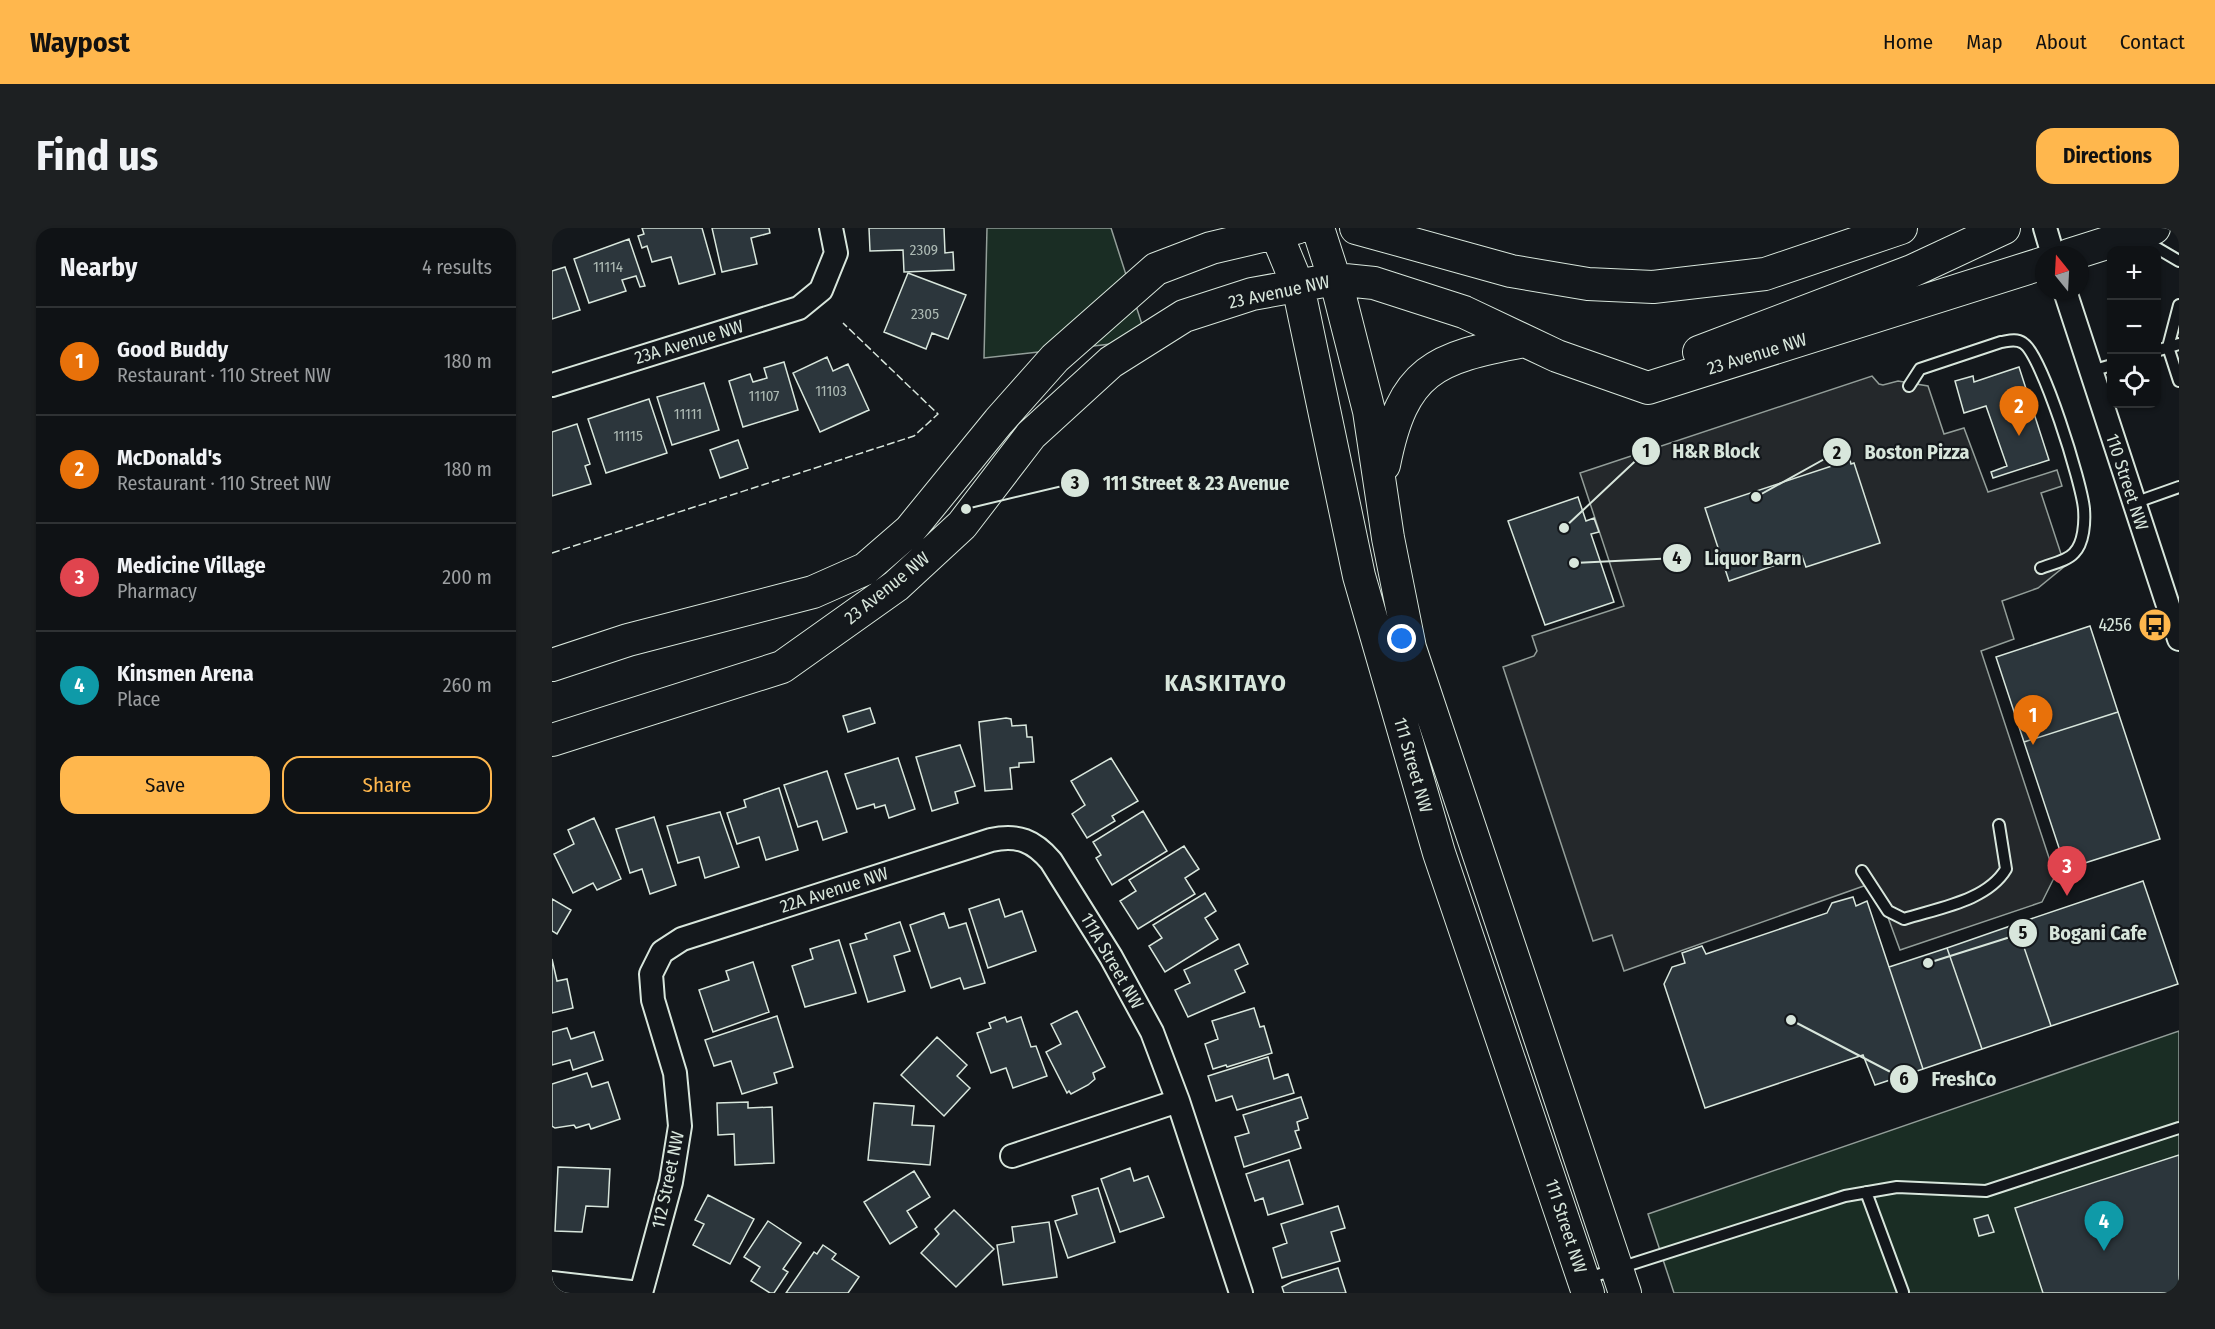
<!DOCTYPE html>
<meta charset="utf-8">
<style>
body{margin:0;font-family:"Fira Sans Condensed",sans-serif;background:#1d2022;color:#f1f3f6}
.controls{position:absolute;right:18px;top:18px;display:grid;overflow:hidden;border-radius:12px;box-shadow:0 2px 4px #0004}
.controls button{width:54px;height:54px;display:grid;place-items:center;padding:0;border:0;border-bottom:2px solid #2f3234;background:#0f1215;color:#f1f3f6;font:30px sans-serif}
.compass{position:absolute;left:1483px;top:18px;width:54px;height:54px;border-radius:50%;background:#0f1215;box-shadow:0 2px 4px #0004;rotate:342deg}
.you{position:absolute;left:850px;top:411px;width:21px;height:21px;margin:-15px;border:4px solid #fff;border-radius:50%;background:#1a73e8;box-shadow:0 0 0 9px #1a73e833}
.badge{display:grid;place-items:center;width:39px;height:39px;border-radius:50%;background:#ffb74d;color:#fff;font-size:20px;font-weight:700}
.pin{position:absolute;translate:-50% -50px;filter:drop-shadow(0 2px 3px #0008)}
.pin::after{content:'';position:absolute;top:32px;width:21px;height:18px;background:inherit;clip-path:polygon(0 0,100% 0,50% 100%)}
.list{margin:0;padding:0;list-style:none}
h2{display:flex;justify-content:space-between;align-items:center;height:78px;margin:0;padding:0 24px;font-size:26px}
h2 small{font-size:20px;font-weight:400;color:#9b9ea0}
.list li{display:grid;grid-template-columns:39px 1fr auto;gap:18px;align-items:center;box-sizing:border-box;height:108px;padding:0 24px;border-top:2px solid #2f3234}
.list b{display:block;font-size:22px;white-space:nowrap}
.list p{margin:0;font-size:20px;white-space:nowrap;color:#9b9ea0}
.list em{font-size:20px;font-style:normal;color:#9b9ea0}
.actions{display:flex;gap:12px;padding:18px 24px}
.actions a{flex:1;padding:14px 0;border:2px solid #ffb74d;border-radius:18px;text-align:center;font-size:21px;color:#ffb74d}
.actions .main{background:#ffb74d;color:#111}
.icon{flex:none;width:33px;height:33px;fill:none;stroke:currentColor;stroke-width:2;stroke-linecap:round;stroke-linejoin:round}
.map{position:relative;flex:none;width:1627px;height:1065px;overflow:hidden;border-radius:18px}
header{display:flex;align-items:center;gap:36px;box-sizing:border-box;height:84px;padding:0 30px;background:#ffb74d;color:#111}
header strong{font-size:28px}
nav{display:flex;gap:33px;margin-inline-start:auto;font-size:21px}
.intro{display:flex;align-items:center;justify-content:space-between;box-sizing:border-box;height:144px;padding:0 36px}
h1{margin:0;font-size:42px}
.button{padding:15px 27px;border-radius:18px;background:#ffb74d;color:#111;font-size:21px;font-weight:700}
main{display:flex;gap:36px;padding:0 36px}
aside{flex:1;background:#0f1215;border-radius:18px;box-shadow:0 2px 4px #0004}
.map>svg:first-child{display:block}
</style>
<header>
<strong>Waypost</strong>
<nav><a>Home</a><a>Map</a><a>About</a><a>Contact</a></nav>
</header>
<div class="intro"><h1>Find us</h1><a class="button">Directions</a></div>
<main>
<aside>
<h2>Nearby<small>4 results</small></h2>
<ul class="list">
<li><span class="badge" style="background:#e8710a">1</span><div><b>Good Buddy</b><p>Restaurant · 110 Street NW</p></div><em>180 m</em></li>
<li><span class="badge" style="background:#e8710a">2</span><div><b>McDonald's</b><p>Restaurant · 110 Street NW</p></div><em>180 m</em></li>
<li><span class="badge" style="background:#e0444e">3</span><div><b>Medicine Village</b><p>Pharmacy</p></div><em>200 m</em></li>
<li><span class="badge" style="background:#0f9aa8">4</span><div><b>Kinsmen Arena</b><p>Place</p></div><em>260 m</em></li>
</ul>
<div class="actions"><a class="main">Save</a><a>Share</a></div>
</aside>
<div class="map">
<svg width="1627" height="1065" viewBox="0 0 1627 1065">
<rect width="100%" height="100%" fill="#14181c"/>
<path fill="#1a2d24" stroke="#939e99" stroke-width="1.5" d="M 435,0 L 559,0 L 595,112 L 432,130 Z
M 1627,803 L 1627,1065 L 1122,1065 L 1096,986 Z"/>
<path fill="#24282b" stroke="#939e99" stroke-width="1.5" d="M 1320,148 L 1327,156 L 1331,157 L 1346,153 L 1376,158 L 1392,206 L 1412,200 L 1436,264 L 1505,242 L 1510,258 L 1489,265 L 1513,338 L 1486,360 L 1450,373 L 1462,411 L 1429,423 L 1503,648 L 1490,674 L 1348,722 L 1323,654 L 1072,743 L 1060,707 L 1041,713 L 951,439 L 982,428 L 985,423 L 980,408 L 1072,378 L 1028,245 Z"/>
<path fill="#2c363c" stroke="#d8e6dc" stroke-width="1.5" d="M 90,0 L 150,0 L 163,46 L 127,56 L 119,29 L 100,34 L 95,18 L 90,20 L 86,8 L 92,6 Z
M 160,0 L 217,0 L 218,5 L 199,10 L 205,36 L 170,44 Z
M 317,0 L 392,0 L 393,25 L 401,24 L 402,42 L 352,44 L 351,22 L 318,23 Z
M 77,11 L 93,58 L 88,59 L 84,48 L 70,52 L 74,63 L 37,75 L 22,31 Z
M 13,39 L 28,82 L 0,91 L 0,43 Z
M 356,45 L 414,67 L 396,111 L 380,105 L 374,121 L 332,104 Z
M 275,129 L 281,143 L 296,136 L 317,182 L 268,204 L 241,145 Z
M 232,134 L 246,182 L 191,199 L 177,153 L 198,146 L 201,154 L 215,150 L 212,140 Z
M 1467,139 L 1497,232 L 1441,250 L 1439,244 L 1455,238 L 1434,178 L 1412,185 L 1403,153 L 1421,148 L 1422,154 Z
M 152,155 L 167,202 L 120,217 L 105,169 Z
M 97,171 L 115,225 L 54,245 L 36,191 Z
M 25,196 L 38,236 L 33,238 L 39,256 L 0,268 L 0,204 Z
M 186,212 L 196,240 L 168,250 L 158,222 Z
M 1298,232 L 1299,236 L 1302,235 L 1328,315 L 1254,339 L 1250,328 L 1177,353 L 1153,280 Z
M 1026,269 L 1034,293 L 1042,290 L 1047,304 L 1039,306 L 1062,374 L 993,397 L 956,293 Z
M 1538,398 L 1566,484 L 1472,514 L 1444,429 Z
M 318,480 L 323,495 L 296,504 L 291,488 Z
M 1566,484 L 1608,611 L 1514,641 L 1472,514 Z
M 454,490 L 459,491 L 460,498 L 474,497 L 475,509 L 480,509 L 482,534 L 467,535 L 467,539 L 458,540 L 460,561 L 433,563 L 427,494 Z
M 408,517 L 423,558 L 403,564 L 406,575 L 380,583 L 364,529 Z
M 346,530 L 363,581 L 337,590 L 333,577 L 323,580 L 322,576 L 305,581 L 293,546 Z
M 559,530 L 586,573 L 560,588 L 563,593 L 535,610 L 520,586 L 533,577 L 519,553 Z
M 275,543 L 295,604 L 271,612 L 265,593 L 246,599 L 232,557 Z
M 227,560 L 246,622 L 214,632 L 207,609 L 185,616 L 175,585 L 194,579 L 192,572 Z
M 591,583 L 615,623 L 560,657 L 544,630 L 549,627 L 541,614 Z
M 168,584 L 187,639 L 153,650 L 147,629 L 126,635 L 115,598 Z
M 102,589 L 124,657 L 98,666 L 90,641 L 78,645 L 64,601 Z
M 42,590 L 69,651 L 45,662 L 41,655 L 21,665 L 2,626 L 22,616 L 16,602 Z
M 632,618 L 647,641 L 633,650 L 643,666 L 586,701 L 568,673 L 584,663 L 577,652 Z
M 1591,653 L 1626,756 L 1499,798 L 1464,696 Z
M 653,665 L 664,683 L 653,690 L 666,711 L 613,744 L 597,718 L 610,710 L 601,697 Z
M 1301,669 L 1304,678 L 1315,673 L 1371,841 L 1323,857 L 1311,827 L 1153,880 L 1112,756 L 1120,739 L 1133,735 L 1130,725 L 1150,718 L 1154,726 L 1275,685 L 1280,675 Z
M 0,671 L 19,682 L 5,706 L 0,703 Z
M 447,671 L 453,689 L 470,683 L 484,723 L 436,740 L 417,681 Z
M 392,685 L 397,700 L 414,695 L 433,755 L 412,761 L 408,750 L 379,760 L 358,697 Z
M 348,694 L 358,723 L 342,728 L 353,763 L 316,774 L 298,716 L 315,711 L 313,706 Z
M 1464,696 L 1499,798 L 1430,821 L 1395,720 Z
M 287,712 L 304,765 L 253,779 L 240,738 L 261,731 L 258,721 Z
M 687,716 L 696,736 L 683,742 L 693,764 L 636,789 L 623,762 L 638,755 L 632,742 Z
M 1395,720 L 1430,821 L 1371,841 L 1337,739 Z
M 0,731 L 5,753 L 15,751 L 21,780 L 0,785 Z
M 201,734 L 217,784 L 161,804 L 147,762 L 177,752 L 174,743 Z
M 702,780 L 708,799 L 712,798 L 720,825 L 675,839 L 674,837 L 661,841 L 653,816 L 666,811 L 660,793 Z
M 525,783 L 553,839 L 541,845 L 543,851 L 536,857 L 519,866 L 517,863 L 515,865 L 494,824 L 509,816 L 499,796 Z
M 225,788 L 241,839 L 222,845 L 225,855 L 190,866 L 179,833 L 162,838 L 153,812 Z
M 453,789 L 455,794 L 469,789 L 479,819 L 484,818 L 495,848 L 461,860 L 454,840 L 439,845 L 425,805 L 439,800 L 437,795 Z
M 15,800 L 19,811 L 42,804 L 51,832 L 21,842 L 18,832 L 0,837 L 0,804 Z
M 385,809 L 415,837 L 405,848 L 418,860 L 392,888 L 349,847 Z
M 716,829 L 722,851 L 736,846 L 742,865 L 685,882 L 680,868 L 664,873 L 656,848 Z
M 35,845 L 40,859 L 56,854 L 68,891 L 39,901 L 37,896 L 24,900 L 22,897 L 3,900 L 0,898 L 0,856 Z
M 749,869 L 756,890 L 745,894 L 747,902 L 743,903 L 749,920 L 692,939 L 683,909 L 697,905 L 691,887 Z
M 196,874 L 196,880 L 220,879 L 222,935 L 183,937 L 182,906 L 166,907 L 165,875 Z
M 322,875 L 362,878 L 360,897 L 382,898 L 378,937 L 316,932 Z
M 1627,927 L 1627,1065 L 1491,1065 L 1463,980 Z
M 737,932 L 751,976 L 716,987 L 711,970 L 703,973 L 694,946 Z
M 6,939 L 58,941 L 56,979 L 34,978 L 30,1004 L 3,1003 Z
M 578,940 L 582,953 L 596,948 L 612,989 L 568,1004 L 549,951 Z
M 362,943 L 378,969 L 355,983 L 365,999 L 338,1016 L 312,974 Z
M 546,960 L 563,1014 L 516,1030 L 503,993 L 525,986 L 520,968 Z
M 156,967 L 202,991 L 178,1036 L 141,1017 L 152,996 L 143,992 Z
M 786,978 L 793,1000 L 779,1004 L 788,1033 L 730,1050 L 721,1020 L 735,1015 L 729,996 Z
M 402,982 L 442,1021 L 404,1059 L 369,1025 L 387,1006 L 383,1001 Z
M 1436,987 L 1442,1004 L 1427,1008 L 1422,991 Z
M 216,993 L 249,1015 L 231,1041 L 236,1044 L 222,1065 L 218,1065 L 199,1053 L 208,1039 L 192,1029 Z
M 497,994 L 505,1049 L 451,1057 L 445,1017 L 462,1014 L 460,999 Z
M 271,1017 L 284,1026 L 280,1031 L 307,1049 L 296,1065 L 234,1065 L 262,1024 L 265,1026 Z
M 786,1040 L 794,1065 L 732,1065 L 730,1059 L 740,1054 Z"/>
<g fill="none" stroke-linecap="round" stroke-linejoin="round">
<g stroke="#d8e6dc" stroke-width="14">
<path id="service" d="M 1588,10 L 1627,33
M 1627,77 L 1616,119 L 1627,153
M 1604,123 L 1627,116
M 1539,143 L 1560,137
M 1357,158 L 1368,141 L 1449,114 C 1456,113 1464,110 1471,115 C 1490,126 1530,256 1532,281 C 1533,294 1532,315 1522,325 C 1515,333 1499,336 1489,340
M 1582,275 L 1627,259
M 1310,643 L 1336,683 L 1352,691 C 1386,680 1435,673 1454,641 L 1447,597
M 1314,964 L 1351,1064
M 1033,1051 L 1293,968 L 1345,959 L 1434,963 L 1627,900"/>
</g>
<g stroke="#d8e6dc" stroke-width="26">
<path id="minor" d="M 1493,0 L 1501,27
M 1513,63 L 1627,411
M 0,157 L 247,80 L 269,62 L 284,25 L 279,0
M 460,928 L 626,873
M 0,1055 L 87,1065
M 89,1065 L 119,954 L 128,898 L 123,845 L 101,772 L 99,746 L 110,724 L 130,711 L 439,612 C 466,606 482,613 499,633 L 559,729 L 600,804 L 626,873 L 689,1065"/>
</g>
<g stroke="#d8e6dc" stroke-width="34">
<path id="secondary" d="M 722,0 L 746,58 L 807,348 L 887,625 L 1036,1065
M 766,0 L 787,65 L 817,183 L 836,310 L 858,420 L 1073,1065
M 804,0 L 959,43 L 1036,56 L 1101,59 L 1213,46 L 1349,0
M 1517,27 L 1602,0
M 1147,124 L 1360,43 L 1452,0
M 832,237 C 851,141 882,130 973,113
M 0,437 L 76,412 L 261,364 L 313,341 L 358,302 L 447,193 L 503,130 L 604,41 L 659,20 L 744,0
M 0,512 L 230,439 L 344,358 L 410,297 L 479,207 L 559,134 L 632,88 L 700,66 L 783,51 L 822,55 L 912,84 L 1005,128 L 1096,160 L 1492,35"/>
</g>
<use href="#service" stroke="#14181c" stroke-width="10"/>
<use href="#minor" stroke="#14181c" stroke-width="22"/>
<use href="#secondary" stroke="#14181c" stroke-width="32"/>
<path stroke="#d8e6dc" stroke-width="1.5" stroke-dasharray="8 3" stroke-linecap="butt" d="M 0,325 L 362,208 L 386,186 L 291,95"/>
</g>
<defs>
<g id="bus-disc" transform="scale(1.725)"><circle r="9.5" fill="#ffb74d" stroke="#14181c"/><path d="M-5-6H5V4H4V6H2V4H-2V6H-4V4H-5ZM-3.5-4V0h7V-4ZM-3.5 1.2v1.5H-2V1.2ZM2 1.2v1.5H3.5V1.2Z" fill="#111"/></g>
</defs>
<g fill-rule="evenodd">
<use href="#bus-disc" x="1603" y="397"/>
</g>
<g text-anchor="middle" stroke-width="4.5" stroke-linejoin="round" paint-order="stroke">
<g font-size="15" fill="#adbab4">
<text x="372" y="27">2309</text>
<text x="56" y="44">11114</text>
<text x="373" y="91">2305</text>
<text x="279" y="168">11103</text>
<text x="212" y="173">11107</text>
<text x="136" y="191">11111</text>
<text x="76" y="213">11115</text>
</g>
<g font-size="18" fill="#d8e6dc" stroke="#14181c">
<text transform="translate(727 64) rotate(-12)" y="6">23 Avenue NW</text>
<text transform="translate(137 114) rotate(-17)" y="6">23A Avenue NW</text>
<text transform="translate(1205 126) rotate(-17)" y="6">23 Avenue NW</text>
<text transform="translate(1575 254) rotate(72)" y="6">110 Street NW</text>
<text transform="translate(335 360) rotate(-39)" y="6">23 Avenue NW</text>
<text transform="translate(861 537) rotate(74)" y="6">111 Street NW</text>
<text transform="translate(282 662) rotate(-18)" y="6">22A Avenue NW</text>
<text transform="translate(560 733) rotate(60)" y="6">111A Street NW</text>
<text transform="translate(116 952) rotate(-78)" y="6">112 Street NW</text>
<text transform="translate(1014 998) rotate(72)" y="6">111 Street NW</text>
</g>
<g font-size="18" fill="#d8e6dc" stroke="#14181c" text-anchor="end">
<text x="1580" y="403">4256</text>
</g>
<g font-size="24" font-weight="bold" letter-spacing="1.5" fill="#d8e6dc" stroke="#14181c">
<text x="674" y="463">KASKITAYO</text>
</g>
</g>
<path fill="none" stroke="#d8e6dc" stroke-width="2" d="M1012 300L1094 223M1204 269L1285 224M414 281L523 255M1022 335L1125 330M1376 735L1471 705M1239 792L1352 851"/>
<g fill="#d8e6dc" stroke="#14181c" stroke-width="2">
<circle cx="1012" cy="300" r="6"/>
<circle cx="1204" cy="269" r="6"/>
<circle cx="414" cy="281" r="6"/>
<circle cx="1022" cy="335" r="6"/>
<circle cx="1376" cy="735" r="6"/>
<circle cx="1239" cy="792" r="6"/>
<circle cx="1094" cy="223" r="15"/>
<circle cx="1285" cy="224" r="15"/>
<circle cx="523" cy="255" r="15"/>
<circle cx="1125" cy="330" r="15"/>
<circle cx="1471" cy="705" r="15"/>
<circle cx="1352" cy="851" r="15"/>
</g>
<g font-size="18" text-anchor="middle" font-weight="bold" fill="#111">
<text x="1094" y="229">1</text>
<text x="1285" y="231">2</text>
<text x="523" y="261">3</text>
<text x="1125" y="336">4</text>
<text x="1471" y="711">5</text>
<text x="1352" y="857">6</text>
</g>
<g font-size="20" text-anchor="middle" font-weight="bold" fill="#d8e6dc" stroke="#14181c" stroke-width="4.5" stroke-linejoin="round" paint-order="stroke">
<text x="1164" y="230">H&amp;R Block</text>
<text x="1365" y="231">Boston Pizza</text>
<text x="644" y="262">111 Street &amp; 23 Avenue</text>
<text x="1201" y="337">Liquor Barn</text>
<text x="1546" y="712">Bogani Cafe</text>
<text x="1412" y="858">FreshCo</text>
</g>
</svg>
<div class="controls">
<button>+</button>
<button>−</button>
<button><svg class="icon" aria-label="locate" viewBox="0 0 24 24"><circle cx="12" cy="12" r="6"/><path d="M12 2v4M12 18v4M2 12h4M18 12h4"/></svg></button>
</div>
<svg class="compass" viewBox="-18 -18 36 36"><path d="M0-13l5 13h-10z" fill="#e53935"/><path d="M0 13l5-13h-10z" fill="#9b9ea0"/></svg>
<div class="you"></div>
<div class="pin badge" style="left:1481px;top:517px;background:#e8710a">1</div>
<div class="pin badge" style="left:1467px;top:208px;background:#e8710a">2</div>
<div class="pin badge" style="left:1515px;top:668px;background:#e0444e">3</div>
<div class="pin badge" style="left:1552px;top:1023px;background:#0f9aa8">4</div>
</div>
</main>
